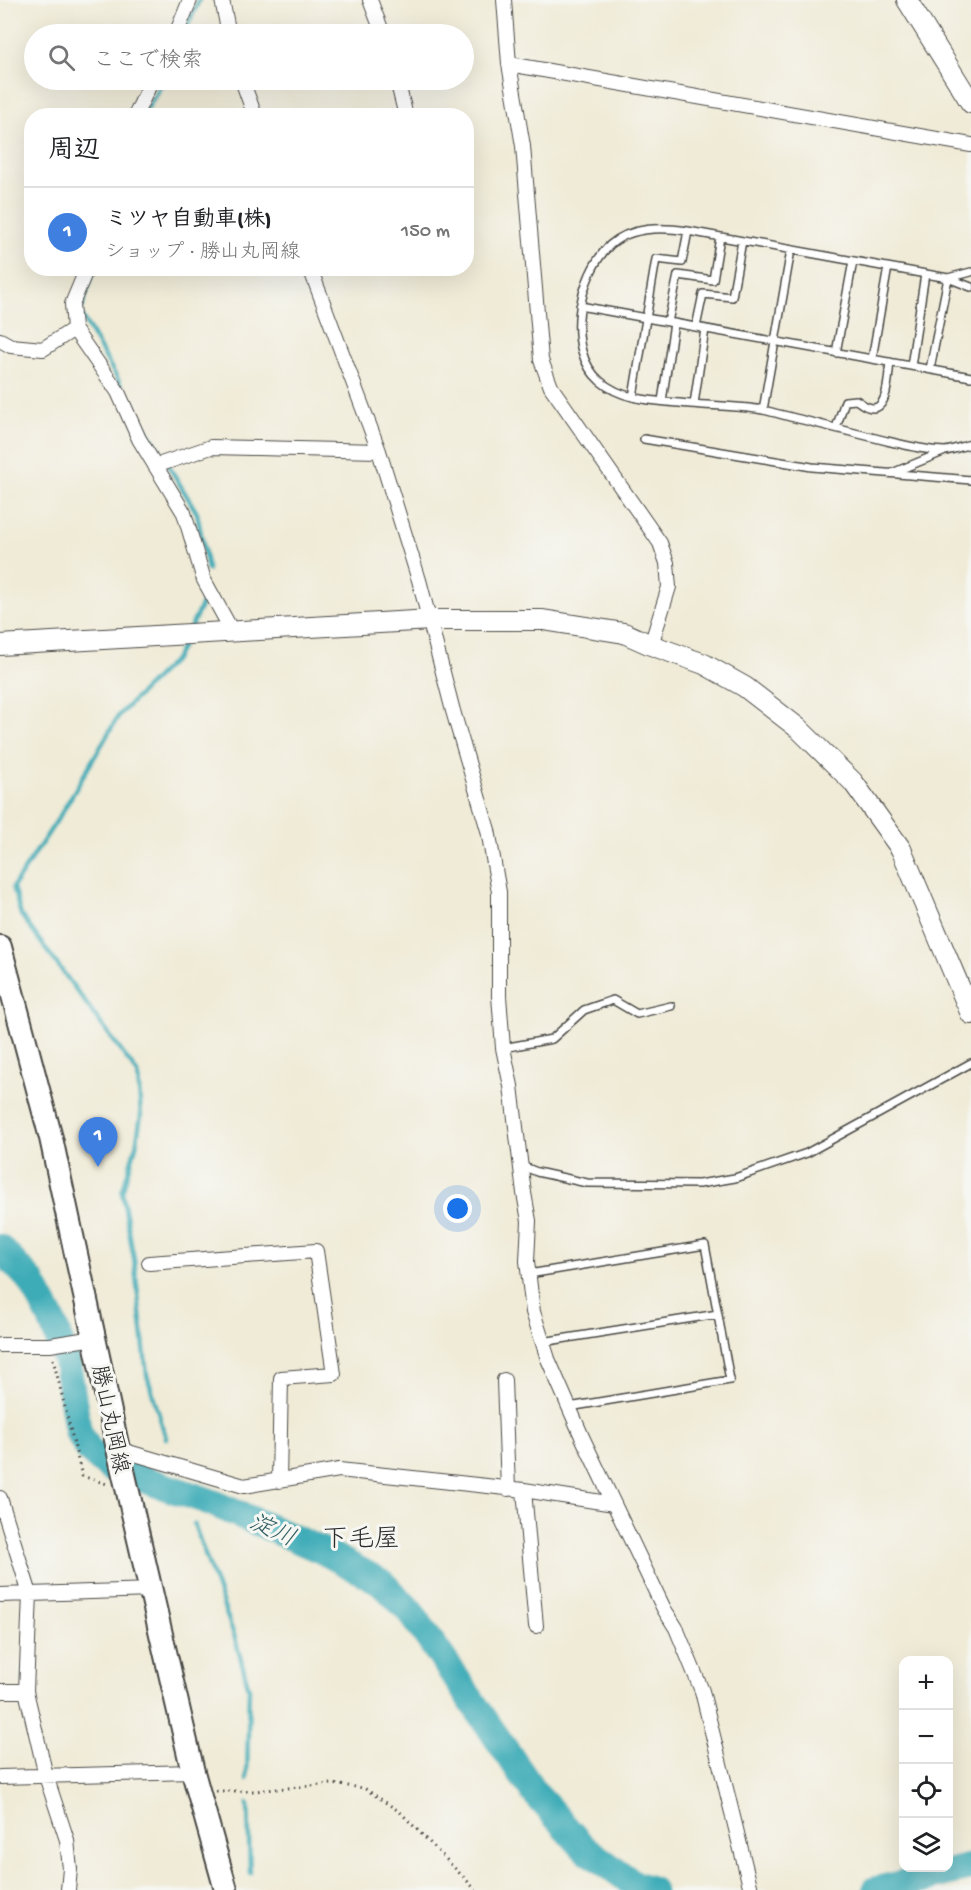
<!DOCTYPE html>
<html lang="ja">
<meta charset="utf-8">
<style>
body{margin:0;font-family:"Gochi Hand","Klee One",sans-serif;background:#f6f6f6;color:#202124}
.controls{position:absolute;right:18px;bottom:18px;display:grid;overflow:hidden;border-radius:12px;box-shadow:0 6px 24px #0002}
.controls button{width:54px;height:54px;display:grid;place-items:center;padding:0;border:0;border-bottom:2px solid #e0e0e0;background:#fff;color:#202124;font:30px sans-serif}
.you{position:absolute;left:458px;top:1209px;width:21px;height:21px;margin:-15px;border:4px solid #fff;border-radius:50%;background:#1a73e8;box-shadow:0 0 0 9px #1a73e833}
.badge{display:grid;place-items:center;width:39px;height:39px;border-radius:50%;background:#7c3aed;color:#fff;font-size:20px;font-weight:700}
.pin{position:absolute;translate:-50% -50px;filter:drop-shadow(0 2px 3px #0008)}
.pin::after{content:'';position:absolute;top:32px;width:21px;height:18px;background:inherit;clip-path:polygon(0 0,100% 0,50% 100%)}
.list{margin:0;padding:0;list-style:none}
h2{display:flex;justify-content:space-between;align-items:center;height:78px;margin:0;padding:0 24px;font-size:26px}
h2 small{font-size:20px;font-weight:400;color:#757577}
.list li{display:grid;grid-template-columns:39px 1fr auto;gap:18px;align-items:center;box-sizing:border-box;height:90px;padding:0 24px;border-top:2px solid #e0e0e0}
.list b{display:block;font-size:22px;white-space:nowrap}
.list p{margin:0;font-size:20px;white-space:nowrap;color:#757577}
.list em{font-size:20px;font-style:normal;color:#757577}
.icon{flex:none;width:33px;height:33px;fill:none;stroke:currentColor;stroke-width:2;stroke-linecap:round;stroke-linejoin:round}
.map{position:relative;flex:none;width:971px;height:1890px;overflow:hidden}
.search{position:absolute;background:#fff;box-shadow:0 6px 24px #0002;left:24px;top:24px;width:450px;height:66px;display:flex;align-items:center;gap:15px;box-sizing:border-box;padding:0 21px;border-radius:33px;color:#757577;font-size:22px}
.panel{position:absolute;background:#fff;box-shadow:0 6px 24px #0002;left:24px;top:108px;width:450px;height:168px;border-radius:24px}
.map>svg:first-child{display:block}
</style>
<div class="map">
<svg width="971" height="1890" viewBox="0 0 971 1890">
<rect width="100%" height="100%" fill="#f6f6f2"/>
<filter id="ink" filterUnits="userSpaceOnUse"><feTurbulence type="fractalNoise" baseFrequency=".0167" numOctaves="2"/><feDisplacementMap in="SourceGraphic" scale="12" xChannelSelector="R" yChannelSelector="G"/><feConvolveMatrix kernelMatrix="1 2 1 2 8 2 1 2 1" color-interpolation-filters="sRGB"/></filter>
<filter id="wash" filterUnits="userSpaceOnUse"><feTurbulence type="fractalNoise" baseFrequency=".008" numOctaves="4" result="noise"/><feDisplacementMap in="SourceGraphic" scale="24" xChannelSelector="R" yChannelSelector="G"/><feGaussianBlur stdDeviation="1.35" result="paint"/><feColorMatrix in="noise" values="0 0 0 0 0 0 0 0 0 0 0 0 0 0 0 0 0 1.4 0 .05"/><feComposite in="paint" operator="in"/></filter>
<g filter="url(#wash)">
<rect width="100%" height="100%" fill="#f0ebd7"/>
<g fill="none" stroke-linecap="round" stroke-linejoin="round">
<path stroke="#3cacb7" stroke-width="4.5" d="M 184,34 L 199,0
M 143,116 L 164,80
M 94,268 L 80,313 L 121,385
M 126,395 L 197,513 L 208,570
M 190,629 L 207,593
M 166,1438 L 147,1375 L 134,1259 L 122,1192 L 136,1146 L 141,1116 L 138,1074 L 21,915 L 13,887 L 61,814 L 119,715 L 176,658 L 185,639
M 194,1524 L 235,1638 L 249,1689 L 247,1779
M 248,1803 L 250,1873"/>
<path stroke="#3cacb7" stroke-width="28" d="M 0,1248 L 32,1282 L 51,1318 L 67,1362 L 78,1431 L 88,1449 L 110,1468 L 208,1501 L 321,1550 L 381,1582 L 410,1611 L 534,1792 L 583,1847 L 634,1884 L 652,1890
M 876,1890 L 971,1867"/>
</g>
</g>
<g filter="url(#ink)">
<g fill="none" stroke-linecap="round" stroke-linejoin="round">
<g stroke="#494845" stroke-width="10">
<path id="lane" d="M 971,287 L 948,278 L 688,231 C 662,227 631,226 610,245 C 578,275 564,350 600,381 C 624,402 660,401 690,404 C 714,406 739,406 763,410 C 776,413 790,417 803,420 C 831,427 859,434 887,441 C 905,445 926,451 945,451 C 953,450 963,446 971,444
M 580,306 L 971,377
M 668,322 L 678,275 L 713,280 L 720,237
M 696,327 L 703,294 L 732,297 L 742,241
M 836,353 L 853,261
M 872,359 L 888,267
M 911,366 L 925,274
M 930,369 L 948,278 L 971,272
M 633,397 L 656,259 L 682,262 L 688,231
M 662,401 L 674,323
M 694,404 L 705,329
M 763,410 L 791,250
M 836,428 L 845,401 L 856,400 C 860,402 864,406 868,407 C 889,415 888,374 890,362
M 644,439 L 812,467 L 971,480
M 892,473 L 943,452
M 503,1048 L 552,1039 L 584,1010 L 613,1000 L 637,1014 L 671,1006
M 520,1165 L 537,1172 L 587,1183 L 699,1184 L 735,1178 L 807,1153 L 971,1063
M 529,1274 L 705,1245 L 730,1380 L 569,1407
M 542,1342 L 718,1314"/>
</g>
<g stroke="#494845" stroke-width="16">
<path id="street" d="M 222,0 L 229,34
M 370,0 L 383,34
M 504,0 L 509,64 L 523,146 L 541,360 L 551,387 L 660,543 L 667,563 L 669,587 L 651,645
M 176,34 L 190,0
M 509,64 L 971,145
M 242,80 L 255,116
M 397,80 L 406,116
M 135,116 L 152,80
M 87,268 L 72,304 L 74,329 L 118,392 L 139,439 L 184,513 L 204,580 L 232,631
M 310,268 L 379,451 L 419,580 L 453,711 L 488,830 L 499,892 L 499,996 L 503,1048 L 511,1086 L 524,1193 L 529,1221 L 527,1261 L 533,1312 L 548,1359 L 583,1439 L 664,1609 L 676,1628 L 702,1691 L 751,1890
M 0,340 L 11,346 L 43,349 L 74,329
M 155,466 L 211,447 L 379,451
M 149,1263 L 316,1251 L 334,1374 L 281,1378 L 279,1481
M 0,1345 L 50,1345 L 94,1338
M 504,1380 L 508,1489
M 118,1449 L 244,1486 L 339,1470 L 524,1490 L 614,1504
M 524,1490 L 536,1626
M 0,1498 L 30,1594 L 26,1691 L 46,1776 L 67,1840 L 70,1869 L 68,1890
M 0,1595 L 152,1590
M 0,1691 L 26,1691
M 0,1777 L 193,1772"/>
</g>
<g stroke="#494845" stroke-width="22">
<path id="secondary" d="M 907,0 L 971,103
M 0,645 L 431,620 L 543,620 L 624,633 L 651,645 L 704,664 L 745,687 L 798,728 L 853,782 L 901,849 L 971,1014"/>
</g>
<g stroke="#494845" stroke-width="26">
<path id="primary" d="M 0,947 L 51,1138 L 118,1449 L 193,1772 L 226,1890"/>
</g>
<path stroke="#494845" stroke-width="3" stroke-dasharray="1.5 4.5" stroke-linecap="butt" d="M 53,1359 L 82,1476 L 107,1484
M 216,1791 L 254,1791 L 332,1784 L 364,1788 L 400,1812 L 476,1890"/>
<use href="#lane" stroke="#fff" stroke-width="7"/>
<use href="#street" stroke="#fff" stroke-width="14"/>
<use href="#secondary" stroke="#fff" stroke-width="20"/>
<use href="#primary" stroke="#fff" stroke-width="22"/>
</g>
</g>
<g text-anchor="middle" stroke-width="6" stroke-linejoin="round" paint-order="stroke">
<g font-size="22" fill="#2b2b2b" stroke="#f6f6f2">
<text transform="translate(112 1419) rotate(78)" y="8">勝山丸岡線</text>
</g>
<g font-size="24" font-style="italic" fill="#325f63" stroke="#f6f6f2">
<text transform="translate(273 1529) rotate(24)" y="8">淀川</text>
</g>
<g font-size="26" fill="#2b2b2b" stroke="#f6f6f2">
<text x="361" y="1546">下毛屋</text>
</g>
</g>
</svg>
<div class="controls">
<button>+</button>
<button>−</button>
<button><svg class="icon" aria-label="locate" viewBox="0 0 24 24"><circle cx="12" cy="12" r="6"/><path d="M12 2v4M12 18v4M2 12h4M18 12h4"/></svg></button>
<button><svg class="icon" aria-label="layers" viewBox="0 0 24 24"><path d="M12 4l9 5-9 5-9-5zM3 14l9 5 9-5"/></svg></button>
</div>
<div class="you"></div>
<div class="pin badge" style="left:98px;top:1167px;background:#3f7fe0">1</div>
<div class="search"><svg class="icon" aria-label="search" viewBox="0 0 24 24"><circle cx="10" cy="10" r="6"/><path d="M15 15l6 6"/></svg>ここで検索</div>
<section class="panel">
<h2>周辺<small></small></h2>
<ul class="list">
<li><span class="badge" style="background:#3f7fe0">1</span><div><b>ミツヤ自動車(株)</b><p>ショップ · 勝山丸岡線</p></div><em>150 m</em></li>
</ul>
</section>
</div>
